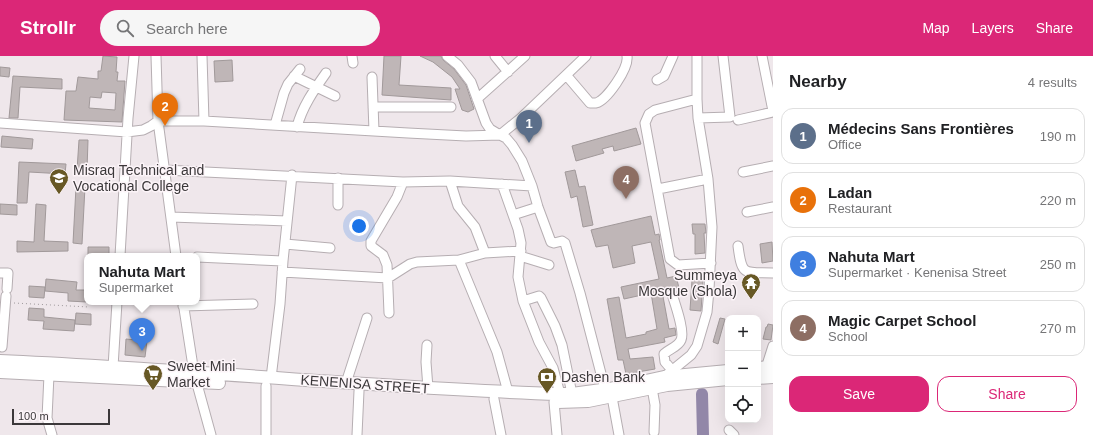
<!DOCTYPE html>
<meta charset="utf-8">
<style>
body{margin:0;font-family:Arial,sans-serif;background:#f6f6f6;color:#202124}
.controls{position:absolute;right:12px;bottom:12px;display:grid;overflow:hidden;border-radius:8px;box-shadow:0 4px 16px #0002}
.controls button{width:36px;height:36px;display:grid;place-items:center;padding:0;border:0;border-bottom:1px solid #e0e0e0;background:#fff;color:#202124;font:20px sans-serif}
.scale{position:absolute;left:12px;bottom:10px;width:98px;box-sizing:border-box;padding-left:4px;border:2px solid #3b383a;border-top:0;font-size:11px;line-height:14px;white-space:nowrap;color:#3b383a;-webkit-text-stroke:3px #fcf4f8;paint-order:stroke}
.you{position:absolute;left:359px;top:170px;width:14px;height:14px;margin:-10px;border:3px solid #fff;border-radius:50%;background:#1a73e8;box-shadow:0 0 0 6px #1a73e833}
.badge{display:grid;place-items:center;width:26px;height:26px;border-radius:50%;background:#db2777;color:#fff;font-size:13px;font-weight:700}
.pin{position:absolute;translate:-50% -33px;filter:drop-shadow(0 1px 2px #0008)}
.pin::after{content:'';position:absolute;top:21px;width:14px;height:12px;background:inherit;clip-path:polygon(0 0,100% 0,50% 100%)}
.popup{position:absolute;left:84px;top:197px;width:116px;height:52px;box-sizing:border-box;display:grid;place-content:center;border-radius:8px;background:#fff;filter:drop-shadow(0 1px 3px #0005);font-size:13px;white-space:nowrap;color:#757577}
.popup b{font-size:15px;color:#202124}
.popup::after{content:'';position:absolute;left:50%;top:100%;margin-left:-8px;border:8px solid transparent;border-top-color:#fff}
.list{margin:0;padding:0;list-style:none}
h2{display:flex;justify-content:space-between;align-items:center;height:52px;margin:0;padding:0 16px;font-size:17px}
h2 small{font-size:13px;font-weight:400;color:#757577}
.list li{display:grid;grid-template-columns:26px 1fr auto;gap:12px;align-items:center;box-sizing:border-box;height:56px;margin:0 8px 8px;padding:0 8px;border:1px solid #e0e0e0;border-radius:12px}
.list b{display:block;font-size:15px;white-space:nowrap}
.list p{margin:0;font-size:13px;white-space:nowrap;color:#757577}
.list em{font-size:13px;font-style:normal;color:#757577}
.actions{display:flex;gap:8px;padding:12px 16px}
.actions a{flex:1;padding:9px 0;border:1px solid #db2777;border-radius:12px;text-align:center;font-size:14px;color:#db2777}
.actions .main{background:#db2777;color:#fff}
.icon{flex:none;width:22px;height:22px;fill:none;stroke:currentColor;stroke-width:2;stroke-linecap:round;stroke-linejoin:round}
.map{position:relative;flex:none;width:773px;height:379px;overflow:hidden}
header{display:flex;align-items:center;gap:24px;box-sizing:border-box;height:56px;padding:0 20px;background:#db2777;color:#fff}
header strong{font-size:19px}
nav{display:flex;gap:22px;margin-inline-start:auto;font-size:14px}
.search{width:280px;height:36px;background:#f6f6f6;display:flex;align-items:center;gap:10px;box-sizing:border-box;padding:0 14px;border-radius:22px;color:#757577;font-size:15px}
main{display:flex}
aside{flex:1;background:#fff}
.map>svg:first-child{display:block}
</style>
<header>
<strong>Strollr</strong>
<div class="search"><svg class="icon" aria-label="search" viewBox="0 0 24 24"><circle cx="10" cy="10" r="6"/><path d="M15 15l6 6"/></svg>Search here</div>
<nav><a>Map</a><a>Layers</a><a>Share</a></nav>
</header>
<main>
<div class="map">
<svg width="773" height="379" viewBox="0 0 773 379">
<rect width="100%" height="100%" fill="#efe7eb"/>
<g fill="none" stroke-linecap="round" stroke-linejoin="round">
<path stroke="#9287a8" stroke-width="12" d="M 702,338 L 703,379"/>
</g>
<path fill="#bfb6b7" stroke="#a1999a" fill-rule="evenodd" d="M 103,0 L 117,1 L 116,16 L 118,16 L 117,25 L 125,25 L 122,66 L 64,64 L 66,35 L 76,35 L 78,21 L 98,23 L 98,15 L 101,15 ZM 102,36 L 116,37 L 115,54 L 89,52 L 90,41 L 101,42 Z
M 384,0 L 401,0 L 399,29 L 451,32 L 451,44 L 382,39 Z
M 420,0 L 441,0 L 443,4 L 454,13 L 466,29 L 474,53 L 468,56 L 462,54 L 455,33 L 460,33 L 452,21 L 433,6 Z
M 232,4 L 233,25 L 215,26 L 214,5 Z
M 0,11 L 10,12 L 9,21 L 0,20 Z
M 13,20 L 62,23 L 62,33 L 20,31 L 18,62 L 9,62 Z
M 636,72 L 641,88 L 614,95 L 613,90 L 602,93 L 604,97 L 576,105 L 572,90 Z
M 2,80 L 33,83 L 32,93 L 1,91 Z
M 79,84 L 88,84 L 87,114 L 77,114 Z
M 19,106 L 66,108 L 65,118 L 29,116 L 27,147 L 17,147 Z
M 575,114 L 579,131 L 585,130 L 593,169 L 583,171 L 577,140 L 571,142 L 565,116 Z
M 76,131 L 85,131 L 82,188 L 73,187 Z
M 0,148 L 17,149 L 17,159 L 0,158 Z
M 36,148 L 46,149 L 44,185 L 68,186 L 68,195 L 17,196 L 17,185 L 34,186 Z
M 651,160 L 655,179 L 659,178 L 660,184 L 659,184 L 667,222 L 676,220 L 679,232 L 671,232 L 662,235 L 669,273 L 675,272 L 676,279 L 664,282 L 665,286 L 628,293 L 630,303 L 653,301 L 655,313 L 626,318 L 623,304 L 618,304 L 607,243 L 619,241 L 626,282 L 646,278 L 646,276 L 657,273 L 651,237 L 624,243 L 621,231 L 659,223 L 651,186 L 632,190 L 635,207 L 613,212 L 608,189 L 596,191 L 591,174 Z
M 692,168 L 705,168 L 706,177 L 704,177 L 705,197 L 695,198 L 695,178 L 693,178 Z
M 772,186 L 773,205 L 762,207 L 760,188 Z
M 88,191 L 109,191 L 109,200 L 88,200 Z
M 46,223 L 77,226 L 76,234 L 87,234 L 87,246 L 68,245 L 68,237 L 45,235 Z
M 692,224 L 703,225 L 701,255 L 690,254 Z
M 29,230 L 45,231 L 44,242 L 29,241 Z
M 29,252 L 44,253 L 44,261 L 75,264 L 74,275 L 43,273 L 44,265 L 28,264 Z
M 76,257 L 91,258 L 91,269 L 75,268 Z
M 720,262 L 725,263 L 718,288 L 713,286 Z
M 768,268 L 773,269 L 771,284 L 763,283 L 766,271 L 767,271 Z
M 126,283 L 147,285 L 145,301 L 125,299 Z"/>
<g fill="none" stroke-linecap="round" stroke-linejoin="round">
<g stroke="#b6aeb2" stroke-width="11">
<path id="minor" d="M 156,0 L 158,65 L 176,200
M 202,0 L 204,65
M 352,0 L 353,7
M 447,0 L 458,9 L 471,26 L 486,67 L 490,73 L 500,79 L 521,62 L 586,0
M 495,0 L 508,16
M 762,0 L 773,55
M 294,20 L 335,40
M 567,20 L 590,47 C 591,47 595,47 596,47 C 607,44 629,12 627,0
M 372,21 L 374,75
M 657,24 L 664,20 L 673,0
M 477,43 L 525,0
M 697,43 L 655,54 L 649,58 L 645,67 L 670,203 L 678,209 L 711,207
M 373,51 L 451,51
M 698,62 L 730,61 L 723,0
M 738,64 L 773,56
M 0,67 L 127,76 L 143,74 L 151,70 L 158,65 L 204,65 L 408,77 L 466,80 L 500,79 L 506,82 L 512,89 L 522,105 L 532,130 L 450,125 L 403,126 L 165,114
M 275,69 L 284,37 L 288,28 L 300,13
M 297,71 C 302,51 314,34 326,17
M 743,116 L 773,110
M 338,122 L 338,149
M 450,125 L 458,150 L 475,171 L 485,197
M 502,128 L 513,159 L 538,151
M 532,130 L 538,151 L 551,186 L 554,187 L 562,185 L 565,187 L 580,237 L 605,333
M 658,133 L 708,123
M 747,156 L 773,151
M 513,159 L 518,173 L 521,187 L 518,221 L 523,245 L 539,286 L 553,312 L 560,338
M 171,161 L 287,165
M 285,188 L 330,192
M 738,190 C 742,221 744,216 773,217
M 120,200 L 128,62 L 134,0
M 520,200 L 549,209
M 197,201 L 283,205
M 459,204 L 485,197 L 521,195
M 282,216 L 388,222 L 410,208 L 417,206 L 459,204 L 497,296 L 508,336
M 0,217 L 8,217 L 7,233
M 523,245 L 539,240 L 541,242 L 555,270 L 562,289 L 572,338
M 183,246 L 194,317 L 211,379
M 183,250 L 253,248
M 389,257 L 387,209 L 383,199 L 371,190 L 371,185 L 397,141 L 403,126
M 427,289 L 426,306 L 428,332
M 2,291 L 6,240
M 113,311 L 117,246
M 766,312 L 773,290
M 672,314 L 665,306 L 664,298 C 669,293 678,291 681,284 C 685,275 675,248 672,238
M 49,319 L 47,362 L 52,379
M 664,321 L 691,299 L 697,290 L 707,256 L 709,234 L 712,171 L 708,123 L 698,62 L 697,43 L 697,0
M 271,322 L 280,248 L 283,205 L 292,119
M 346,327 L 367,262
M 266,330 L 266,379
M 652,332 L 655,349 L 654,376
M 612,341 L 619,379
M 494,343 L 501,379
M 554,346 L 557,379
M 729,374 L 734,379
M 357,379 L 359,335"/>
</g>
<g stroke="#b6aeb2" stroke-width="14">
<path id="major" d="M 0,305 C 187,313 373,332 560,338 L 572,338 L 609,333 L 664,321 L 728,315
M 758,312 L 773,311
M 0,316 L 219,327
M 758,322 L 773,321
M 558,346 L 588,345 L 667,329 L 728,323"/>
</g>
<path stroke="#9f999c" stroke-width="1" stroke-dasharray="1 3" stroke-linecap="butt" d="M 14,247 L 89,251"/>
<use href="#minor" stroke="#fff" stroke-width="9"/>
<use href="#major" stroke="#fff" stroke-width="12"/>
</g>
<defs>
<g id="university-pin" transform="scale(1)"><path d="M0 17L-7.5 6A9.5 9.5 0 1 1 7.5 6Z" fill="#675825" stroke="#fcf4f8"/><path d="M0-5L7-2L0 1L-7-2ZM-4 1L0 2.5L4 1V4Q0 6-4 4Z" fill="#fff"/></g>
<g id="temple-pin" transform="scale(1)"><path d="M0 17L-7.5 6A9.5 9.5 0 1 1 7.5 6Z" fill="#675825" stroke="#fcf4f8"/><path d="M0-6L5-2H3V0L6.5 2.5H4V6H1.5V3h-3V6H-4V2.5H-6.5L-3 0V-2H-5Z" fill="#fff"/></g>
<g id="supermarket-pin" transform="scale(1)"><path d="M0 17L-7.5 6A9.5 9.5 0 1 1 7.5 6Z" fill="#675825" stroke="#fcf4f8"/><path d="M-6-5.5h2.5l.6 2H6L4.5 2H-2.5L-4.4-4H-6ZM-1.5 3.2a1.3 1.3 0 1 0 .1 0ZM3 3.2a1.3 1.3 0 1 0 .1 0Z" fill="#fff"/></g>
<g id="bank-pin" transform="scale(1)"><path d="M0 17L-7.5 6A9.5 9.5 0 1 1 7.5 6Z" fill="#675825" stroke="#fcf4f8"/><path d="M-6-4H6V4H-6ZM0-2.3a2.3 2.3 0 1 0 0 4.6a2.3 2.3 0 1 0 0-4.6Z" fill="#fff"/></g>
</defs>
<g fill-rule="evenodd">
<use href="#university-pin" x="59" y="122"/>
<use href="#temple-pin" x="751" y="227"/>
<use href="#supermarket-pin" x="153" y="318"/>
<use href="#bank-pin" x="547" y="321"/>
</g>
<g text-anchor="middle" stroke-width="3" stroke-linejoin="round" paint-order="stroke">
<g font-size="14" fill="#3b383a" stroke="#fcf4f8" text-anchor="start">
<text x="73" y="119">Misraq Technical and<tspan x="73" dy="16">Vocational College</tspan></text>
<text x="737" y="224" text-anchor="end">Summeya<tspan x="737" dy="16">Mosque (Shola)</tspan></text>
<text x="167" y="315">Sweet Mini<tspan x="167" dy="16">Market</tspan></text>
<text x="561" y="326">Dashen Bank</text>
</g>
<g font-size="14" fill="#3b383a" stroke="#fcf4f8">
<text transform="translate(365 328) rotate(4)" y="5">KENENISA STREET</text>
</g>
</g>
</svg>
<div class="controls">
<button>+</button>
<button>−</button>
<button><svg class="icon" aria-label="locate" viewBox="0 0 24 24"><circle cx="12" cy="12" r="6"/><path d="M12 2v4M12 18v4M2 12h4M18 12h4"/></svg></button>
</div>
<div class="scale">100 m</div>
<div class="you"></div>
<div class="pin badge" style="left:529px;top:87px;background:#5c6f8a">1</div>
<div class="pin badge" style="left:165px;top:70px;background:#e8710a">2</div>
<div class="pin badge" style="left:142px;top:295px;background:#3f7fe0">3</div>
<div class="popup"><b>Nahuta Mart</b>Supermarket</div>
<div class="pin badge" style="left:626px;top:143px;background:#8d6e63">4</div>
</div>
<aside>
<h2>Nearby<small>4 results</small></h2>
<ul class="list">
<li><span class="badge" style="background:#5c6f8a">1</span><div><b>Médecins Sans Frontières</b><p>Office</p></div><em>190 m</em></li>
<li><span class="badge" style="background:#e8710a">2</span><div><b>Ladan</b><p>Restaurant</p></div><em>220 m</em></li>
<li><span class="badge" style="background:#3f7fe0">3</span><div><b>Nahuta Mart</b><p>Supermarket · Kenenisa Street</p></div><em>250 m</em></li>
<li><span class="badge" style="background:#8d6e63">4</span><div><b>Magic Carpet School</b><p>School</p></div><em>270 m</em></li>
</ul>
<div class="actions"><a class="main">Save</a><a>Share</a></div>
</aside>
</main>
